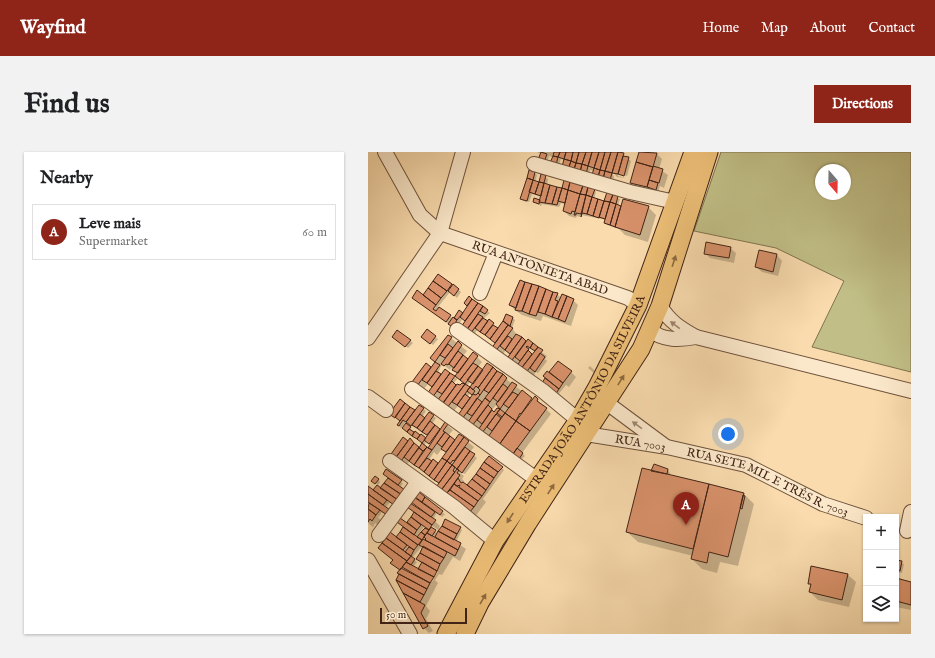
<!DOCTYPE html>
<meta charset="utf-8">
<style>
body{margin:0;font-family:"IM FELL English",serif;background:#f2f2f2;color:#202124}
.controls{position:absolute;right:12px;bottom:12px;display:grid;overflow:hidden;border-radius:0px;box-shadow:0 1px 3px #0004}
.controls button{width:36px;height:36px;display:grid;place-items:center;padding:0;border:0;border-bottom:1px solid #e0e0e0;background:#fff;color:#202124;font:20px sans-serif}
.compass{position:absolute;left:447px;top:12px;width:36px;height:36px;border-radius:50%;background:#fff;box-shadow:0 1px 3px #0004;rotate:160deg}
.scale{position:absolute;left:12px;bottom:10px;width:87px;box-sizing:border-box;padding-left:4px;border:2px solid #412416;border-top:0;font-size:11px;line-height:14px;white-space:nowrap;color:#412416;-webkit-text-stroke:3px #fbe8ca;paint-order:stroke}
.you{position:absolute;left:360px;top:282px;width:14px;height:14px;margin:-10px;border:3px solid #fff;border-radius:50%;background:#1a73e8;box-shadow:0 0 0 6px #1a73e833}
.badge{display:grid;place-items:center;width:26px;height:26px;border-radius:50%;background:#8f2418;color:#fff;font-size:13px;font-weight:700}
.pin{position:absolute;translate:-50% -33px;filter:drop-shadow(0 1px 2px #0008)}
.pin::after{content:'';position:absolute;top:21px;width:14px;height:12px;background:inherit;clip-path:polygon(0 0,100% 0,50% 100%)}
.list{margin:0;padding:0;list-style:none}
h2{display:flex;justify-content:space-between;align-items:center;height:52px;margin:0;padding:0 16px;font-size:17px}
h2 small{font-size:13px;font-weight:400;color:#757577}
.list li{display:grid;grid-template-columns:26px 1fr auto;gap:12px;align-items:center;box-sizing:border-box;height:56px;margin:0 8px 8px;padding:0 8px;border:1px solid #e0e0e0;border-radius:0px}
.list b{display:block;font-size:15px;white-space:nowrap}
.list p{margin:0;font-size:13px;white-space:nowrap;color:#757577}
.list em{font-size:13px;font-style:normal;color:#757577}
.icon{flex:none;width:22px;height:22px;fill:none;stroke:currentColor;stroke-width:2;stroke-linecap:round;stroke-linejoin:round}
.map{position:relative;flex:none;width:543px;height:482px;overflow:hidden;border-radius:0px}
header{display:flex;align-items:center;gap:24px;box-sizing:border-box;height:56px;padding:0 20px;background:#8f2418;color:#fff}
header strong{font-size:19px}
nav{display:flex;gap:22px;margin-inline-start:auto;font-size:14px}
.intro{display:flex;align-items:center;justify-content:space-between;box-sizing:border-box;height:96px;padding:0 24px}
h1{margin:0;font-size:28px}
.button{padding:10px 18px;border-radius:0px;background:#8f2418;color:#fff;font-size:14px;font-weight:700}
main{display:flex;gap:24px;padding:0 24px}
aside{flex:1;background:#fff;border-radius:0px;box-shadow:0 1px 3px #0004}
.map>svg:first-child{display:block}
</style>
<header>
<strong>Wayfind</strong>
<nav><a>Home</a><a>Map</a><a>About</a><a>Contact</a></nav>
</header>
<div class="intro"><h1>Find us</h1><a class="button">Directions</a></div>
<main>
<aside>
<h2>Nearby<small></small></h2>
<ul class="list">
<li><span class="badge">A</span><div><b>Leve mais</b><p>Supermarket</p></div><em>60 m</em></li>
</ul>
</aside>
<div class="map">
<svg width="543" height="482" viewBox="0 0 543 482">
<rect width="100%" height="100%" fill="#f9dbad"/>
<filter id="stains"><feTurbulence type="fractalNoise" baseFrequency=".005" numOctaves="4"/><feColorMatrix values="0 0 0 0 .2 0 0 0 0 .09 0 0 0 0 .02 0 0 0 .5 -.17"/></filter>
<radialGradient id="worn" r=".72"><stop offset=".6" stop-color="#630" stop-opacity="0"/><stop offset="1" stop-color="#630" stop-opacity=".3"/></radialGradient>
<path fill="#c1bf87" stroke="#81724e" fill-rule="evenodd" d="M 353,0 L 543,0 L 543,220 L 444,195 L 476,129 L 408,96 L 326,79 ZM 453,18 L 477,18 L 477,42 L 453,42 Z"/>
<path fill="#0003" fill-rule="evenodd" d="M 169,0 L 254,0 L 255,3 L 263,9 L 259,24 L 250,21 L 250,24 L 258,26 L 249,25 L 243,18 L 246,25 L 244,30 L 226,19 L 222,18 L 220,24 L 197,17 L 197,8 L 193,7 L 190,15 L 186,14 L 185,5 L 181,4 L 178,12 L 173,2 Z
M 272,0 L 289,2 L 294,7 L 291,17 L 300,23 L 296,36 L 292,34 L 290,40 L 262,35 Z
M 167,21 L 169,23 L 167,30 L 172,31 L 174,23 L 180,27 L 179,33 L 195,37 L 226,38 L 228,40 L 226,47 L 237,50 L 239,42 L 252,47 L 250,54 L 280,55 L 288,63 L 280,90 L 257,83 L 251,77 L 239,73 L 237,71 L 238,68 L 234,67 L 213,63 L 212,65 L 209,64 L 208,66 L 201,64 L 196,59 L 197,52 L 193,51 L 191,55 L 174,52 L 173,54 L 166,50 L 173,49 L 174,45 L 164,42 L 161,50 L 155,49 L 153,46 Z
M 362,96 L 368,101 L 366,111 L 342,106 L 337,101 Z
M 409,103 L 414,109 L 410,124 L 394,120 L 388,115 Z
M 153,129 L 189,142 L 193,146 L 205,148 L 210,153 L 203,174 L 175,164 L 173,169 L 154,163 L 147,158 L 142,153 Z
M 83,132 L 93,140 L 89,146 L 82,140 L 70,155 L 86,167 L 91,160 L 95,162 L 100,154 L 97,151 L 101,146 L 122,161 L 115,167 L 120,171 L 121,169 L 130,178 L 138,163 L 144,165 L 147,168 L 144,176 L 149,183 L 179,204 L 177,207 L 179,209 L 170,221 L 168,220 L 163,227 L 144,213 L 143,202 L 138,198 L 133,205 L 129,202 L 128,191 L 110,177 L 105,184 L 94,175 L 98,169 L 95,166 L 87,177 L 45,145 L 59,147 ZM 162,196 L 168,199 L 165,204 L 160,199 Z
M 29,180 L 45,191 L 40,196 L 28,187 Z
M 67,185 L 70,187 L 65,193 L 57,187 Z
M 83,186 L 99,199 L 95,204 L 100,208 L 109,205 L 114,210 L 110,215 L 115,219 L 120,213 L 164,247 L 156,252 L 159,254 L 167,246 L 183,262 L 154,301 L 157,304 L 153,308 L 120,286 L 91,263 L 95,258 L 90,254 L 85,260 L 65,247 L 65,235 L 60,232 L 55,238 L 46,230 L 58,212 L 64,216 L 68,210 L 63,206 ZM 74,212 L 82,218 L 83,216 L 91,221 L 87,226 L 77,218 L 73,224 L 70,221 ZM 90,226 L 98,232 L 96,234 L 94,232 L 92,235 L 89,234 L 85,232 ZM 102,230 L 106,232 L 102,237 L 99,234 ZM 102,241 L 105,243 L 103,247 L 99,245 ZM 129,252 L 132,254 L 127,260 L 124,258 ZM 156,258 L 151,266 L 148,264 Z
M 222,214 L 227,219 L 226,221 L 220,216 Z
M 203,220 L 208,225 L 201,235 L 198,233 L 189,244 L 174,233 L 178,227 L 176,224 L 185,224 Z
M 32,249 L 47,260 L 52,254 L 58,259 L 54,265 L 57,267 L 61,261 L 68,266 L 64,272 L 73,279 L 79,273 L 85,278 L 80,284 L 87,289 L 100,290 L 106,295 L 102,300 L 109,306 L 97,322 L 91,320 L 96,324 L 94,327 L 96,329 L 95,331 L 100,335 L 134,316 L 136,318 L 115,347 L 118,350 L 107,365 L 73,343 L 72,331 L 42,309 L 36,316 L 25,307 L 49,294 L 51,296 L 55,291 L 38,279 L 42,276 L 44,279 L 58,287 L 60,284 L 38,270 L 33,276 L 30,273 L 33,269 L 25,264 ZM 58,290 L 63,293 L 61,295 L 64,299 L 56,294 ZM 74,297 L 79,301 L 70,312 L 61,308 L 66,300 L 69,303 ZM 95,331 L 91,337 L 87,334 Z
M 285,315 L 300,318 L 302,321 L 301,324 L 375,341 L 386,352 L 370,414 L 352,410 L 349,421 L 334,417 L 324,407 L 325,404 L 270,390 L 259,380 Z
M 21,326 L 35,331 L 32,336 L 32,358 L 22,350 L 17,356 L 24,367 L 14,360 L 11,365 L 8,362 L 13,369 L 10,373 L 7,371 L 5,375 L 0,371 L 0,355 L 2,352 L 0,350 L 0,336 L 5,340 L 16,339 L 14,336 Z
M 10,327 L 12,330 L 10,333 L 7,331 Z
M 48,346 L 53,352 L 55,350 L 77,362 L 74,365 L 69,361 L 65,367 L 72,374 L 70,378 L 59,370 L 58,372 L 70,382 L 92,376 L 94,378 L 88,390 L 98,397 L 92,409 L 85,405 L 74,423 L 71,422 L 67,428 L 70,431 L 58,454 L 62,459 L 58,467 L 65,479 L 61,481 L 56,476 L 29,428 L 32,419 L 24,411 L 26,408 L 12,396 L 22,382 L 28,387 L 36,375 L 30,370 L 39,372 L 47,361 L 40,355 L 51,358 L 52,356 L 44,350 ZM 56,375 L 58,376 L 50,387 L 48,385 ZM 54,394 L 55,395 L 49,407 L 54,412 L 51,418 L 45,415 L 49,410 L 44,406 ZM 34,414 L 52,425 L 51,427 L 32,416 ZM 67,420 L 70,420 L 64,430 L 62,429 Z
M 528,409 L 536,412 L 534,421 L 528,420 Z
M 480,423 L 488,430 L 481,455 L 450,448 L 442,440 L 444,434 L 441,431 Z
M 528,427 L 543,431 L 543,458 L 528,455 Z"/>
<path fill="#d8916a" stroke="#412416" d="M 173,0 L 179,2 L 176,10 L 170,8 Z
M 186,0 L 192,0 L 190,5 L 185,4 Z
M 192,0 L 198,0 L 196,7 L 190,5 Z
M 198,0 L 205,0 L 203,9 L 196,7 Z
M 205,0 L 211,0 L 208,11 L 203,9 Z
M 211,0 L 218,0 L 214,12 L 208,11 Z
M 218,0 L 224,0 L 220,14 L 214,12 Z
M 224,0 L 231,0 L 226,16 L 220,14 Z
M 231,0 L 237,0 L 232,18 L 226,16 Z
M 237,0 L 243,0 L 237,19 L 232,18 Z
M 243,0 L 250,0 L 244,21 L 237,19 Z
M 250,0 L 256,1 L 250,22 L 244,21 Z
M 271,0 L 289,1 L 285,15 L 268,10 Z
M 185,4 L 190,5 L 188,13 L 182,11 Z
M 255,4 L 261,5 L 256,24 L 250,22 Z
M 196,7 L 203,9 L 200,17 L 194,15 Z
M 203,9 L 208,11 L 206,17 L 201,15 Z
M 268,10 L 285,15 L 279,35 L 262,31 Z
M 208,11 L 214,12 L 212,20 L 206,18 Z
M 214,12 L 220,14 L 218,22 L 212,20 Z
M 285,14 L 295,17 L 291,31 L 281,28 Z
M 226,16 L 232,18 L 230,25 L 224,23 Z
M 161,18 L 167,20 L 165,28 L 159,26 Z
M 232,18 L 237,19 L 235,27 L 230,25 Z
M 237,19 L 244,21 L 242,28 L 235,27 Z
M 173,22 L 178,23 L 176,31 L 171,30 Z
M 159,26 L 165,28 L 159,49 L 152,47 Z
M 165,28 L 171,30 L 167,42 L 161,40 Z
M 196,28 L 202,30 L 200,38 L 194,36 Z
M 281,28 L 290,31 L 288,38 L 279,35 Z
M 171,30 L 176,31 L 173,44 L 167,42 Z
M 202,30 L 215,34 L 212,42 L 200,38 Z
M 176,31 L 182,33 L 177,51 L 171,50 Z
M 182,33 L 189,35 L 184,52 L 177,51 Z
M 215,33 L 220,35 L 218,43 L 212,42 Z
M 189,35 L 194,36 L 189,53 L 184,52 Z
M 220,35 L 227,37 L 224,45 L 218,43 Z
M 194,36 L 200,38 L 197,51 L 190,49 Z
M 200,38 L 212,42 L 207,60 L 204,59 L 203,62 L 195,59 Z
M 239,40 L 245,43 L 242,50 L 236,49 Z
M 212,42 L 218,43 L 213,62 L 208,61 L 208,63 L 206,63 Z
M 245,42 L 250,44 L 248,52 L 242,50 Z
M 218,43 L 224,45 L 219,62 L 214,61 L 213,65 Z
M 224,45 L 230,47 L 225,64 L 219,62 Z
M 166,46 L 172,48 L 171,52 L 165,50 Z
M 230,47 L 236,49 L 231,66 L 225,64 Z
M 255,47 L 281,54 L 272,83 L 247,75 Z
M 236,49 L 242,50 L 237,67 L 231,65 Z
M 242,50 L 248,52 L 242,73 L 236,71 Z
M 248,52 L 253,54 L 247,75 L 242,73 Z
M 338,90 L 363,95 L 361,106 L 336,102 Z
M 391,98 L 409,102 L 405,120 L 387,115 Z
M 70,122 L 84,132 L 79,139 L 65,129 Z
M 152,128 L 157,130 L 148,156 L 141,153 Z
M 65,129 L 79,139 L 73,146 L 60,136 Z
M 157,130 L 164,132 L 154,159 L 151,159 L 147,158 Z
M 85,132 L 91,137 L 86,144 L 80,139 Z
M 164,132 L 171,134 L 161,162 L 154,159 Z
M 171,134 L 178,137 L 168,164 L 161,162 Z
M 60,136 L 73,146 L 68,153 L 55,143 Z
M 178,137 L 185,140 L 177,162 L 170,160 Z
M 49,138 L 68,153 L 65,157 L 68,159 L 71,155 L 83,163 L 78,170 L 44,146 Z
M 185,140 L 190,141 L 187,148 L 190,149 L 184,165 L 177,162 Z
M 194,142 L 199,144 L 190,167 L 184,165 Z
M 101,144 L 104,147 L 99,154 L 96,151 Z
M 199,144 L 206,147 L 197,170 L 190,167 Z
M 104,147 L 110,151 L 97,169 L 92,165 Z
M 110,151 L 115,154 L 98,179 L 93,175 Z
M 115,154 L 120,158 L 117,162 L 112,159 Z
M 91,158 L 95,161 L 89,168 L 86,166 Z
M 110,162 L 115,165 L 102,182 L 98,179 Z
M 138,162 L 145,165 L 142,174 L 135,169 Z
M 85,165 L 89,168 L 85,175 L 80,172 Z
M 115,166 L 120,169 L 112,180 L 107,176 Z
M 121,167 L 126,171 L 117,183 L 112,180 Z
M 135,169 L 140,173 L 127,191 L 122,187 Z
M 125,173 L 130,176 L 122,187 L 117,183 Z
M 140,173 L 145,176 L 127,200 L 123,197 Z
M 59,177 L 68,184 L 62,192 L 53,185 Z
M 29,178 L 43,188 L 37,195 L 24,185 Z
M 148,182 L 154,185 L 142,202 L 137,198 Z
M 80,183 L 84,185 L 67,210 L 62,206 Z
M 140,184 L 144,187 L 137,198 L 132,194 Z
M 154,185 L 158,189 L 142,211 L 138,208 Z
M 160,187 L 165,191 L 162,196 L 159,194 L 158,195 L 161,197 L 152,209 L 147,205 Z
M 90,189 L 94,193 L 80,213 L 78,212 L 76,214 L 73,212 Z
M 165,191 L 170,195 L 167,199 L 162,196 Z
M 80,192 L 85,196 L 77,206 L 72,203 Z
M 170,195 L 175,198 L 157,222 L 152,218 Z
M 160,198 L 164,202 L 152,218 L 148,215 Z
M 90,199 L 95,203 L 86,216 L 81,212 Z
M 105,200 L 110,204 L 92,228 L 87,224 Z
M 172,201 L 177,205 L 167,220 L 162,216 Z
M 95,203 L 100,207 L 90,221 L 84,218 Z
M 190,209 L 204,219 L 195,231 L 181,220 Z
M 67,210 L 72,213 L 59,231 L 54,228 Z
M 58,211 L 63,215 L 49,234 L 44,230 Z
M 105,211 L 110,214 L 97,232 L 92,228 Z
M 119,211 L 125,215 L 110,236 L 108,234 L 105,238 L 102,235 Z
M 110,214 L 115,218 L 105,232 L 99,228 Z
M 125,215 L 129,219 L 112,243 L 110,241 L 112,238 L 110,236 Z
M 77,217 L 82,221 L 64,246 L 59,242 Z
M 68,219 L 73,222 L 64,235 L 59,231 Z
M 129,219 L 135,222 L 121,241 L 116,238 Z
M 179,219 L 195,231 L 191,237 L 175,224 Z
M 82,221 L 87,224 L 74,242 L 69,239 Z
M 135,222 L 139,226 L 122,250 L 117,246 Z
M 177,226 L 191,237 L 187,243 L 173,233 Z
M 84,229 L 88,233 L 74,253 L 69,249 Z
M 144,230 L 149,233 L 132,257 L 128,252 Z
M 94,231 L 97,232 L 79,256 L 74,252 L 89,232 L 92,233 Z
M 97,232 L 102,235 L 89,253 L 84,250 Z
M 135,232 L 140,236 L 130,250 L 125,246 Z
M 102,235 L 107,239 L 104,243 L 99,239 Z
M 154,238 L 164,246 L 153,262 L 152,261 L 148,269 L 137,261 Z
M 145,240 L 150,243 L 141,256 L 135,252 Z
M 110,241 L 112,243 L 94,267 L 90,263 L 105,242 L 108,243 Z
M 97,242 L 102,246 L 94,257 L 89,253 Z
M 167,244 L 170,247 L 169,249 L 179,256 L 162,279 L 148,269 Z
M 109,246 L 114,250 L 104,264 L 99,261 Z
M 117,246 L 122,250 L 104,274 L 100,270 Z
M 32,247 L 37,251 L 27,266 L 21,262 Z
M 37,251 L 42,255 L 32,269 L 27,265 Z
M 51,253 L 56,256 L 43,274 L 38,270 Z
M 120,253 L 124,257 L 114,272 L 109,268 Z
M 42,255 L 47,258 L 38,270 L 35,268 L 31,274 L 29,273 Z
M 129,256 L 132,257 L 114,281 L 110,278 L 124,258 L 126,260 Z
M 132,257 L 137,261 L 134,265 L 129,261 Z
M 61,260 L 66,263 L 54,280 L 49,276 Z
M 137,261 L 148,269 L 131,293 L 120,285 Z
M 52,262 L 57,266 L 49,276 L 44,273 Z
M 128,262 L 133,266 L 124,279 L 119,275 Z
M 62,269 L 67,273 L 59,283 L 54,280 Z
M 148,269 L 162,279 L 145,302 L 131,293 Z
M 77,270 L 80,272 L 75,279 L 77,280 L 64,298 L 60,296 Z
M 38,271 L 43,275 L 39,280 L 34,276 Z
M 67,273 L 72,277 L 61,292 L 56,288 Z
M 41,277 L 46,280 L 44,284 L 39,280 Z
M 47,279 L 52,283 L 49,287 L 44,284 Z
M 77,280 L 82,284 L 74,295 L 69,291 Z
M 53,282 L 58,286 L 54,291 L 49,287 Z
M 91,282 L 96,285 L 79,309 L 74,306 Z
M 82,284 L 87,288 L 78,300 L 73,297 Z
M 35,285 L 40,289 L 26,308 L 21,305 Z
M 96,285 L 101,289 L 86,309 L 85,308 L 82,312 L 79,309 Z
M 42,286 L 46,291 L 31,312 L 26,308 Z
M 46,291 L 51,295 L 41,309 L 36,305 Z
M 54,291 L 59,295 L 55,299 L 51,296 Z
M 59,295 L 64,298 L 51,316 L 46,313 Z
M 97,295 L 102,299 L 89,317 L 84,313 Z
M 51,296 L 55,299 L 46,313 L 41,309 Z
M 149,296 L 155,301 L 151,307 L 145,302 Z
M 102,299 L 107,302 L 94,321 L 89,317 Z
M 121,304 L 135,315 L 130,320 L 116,310 Z
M 59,306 L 64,309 L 56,320 L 51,316 Z
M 74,306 L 79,309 L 66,328 L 61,324 Z
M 65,307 L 70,311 L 61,324 L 56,320 Z
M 79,309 L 84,313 L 71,331 L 66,328 Z
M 116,310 L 130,320 L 126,326 L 112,316 Z
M 286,312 L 300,317 L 299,322 L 283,319 Z
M 84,313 L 87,315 L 85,319 L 87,320 L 71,341 L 66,338 Z
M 112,316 L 126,326 L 122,332 L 108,322 Z
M 274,316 L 341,332 L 325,397 L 258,380 Z
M 18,317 L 34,328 L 30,333 L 15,322 Z
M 89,317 L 91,318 L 89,321 L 92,323 L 76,345 L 71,341 Z
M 108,322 L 122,332 L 118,338 L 104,327 Z
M 7,324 L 11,327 L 7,332 L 3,329 Z
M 20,326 L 37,338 L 34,343 L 16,331 Z
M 90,326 L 93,331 L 95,330 L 114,344 L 110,349 L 91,335 L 92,333 L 89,334 L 86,332 Z
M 104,327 L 118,338 L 114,344 L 99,333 Z
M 16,331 L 34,343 L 30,348 L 12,336 Z
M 86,332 L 110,349 L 106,355 L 82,338 Z
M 341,332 L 376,341 L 360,405 L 341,400 L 339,411 L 323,407 Z
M 9,333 L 30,348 L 26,353 L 5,338 Z
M 0,334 L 19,348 L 15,353 L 0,342 Z
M 82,338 L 106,355 L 101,361 L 77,343 Z
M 51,340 L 57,345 L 54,350 L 47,345 Z
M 0,342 L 22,358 L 19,363 L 0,350 Z
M 375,343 L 377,344 L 374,357 L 372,356 Z
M 46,345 L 67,360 L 63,365 L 43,350 Z
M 57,345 L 75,359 L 72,363 L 54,350 Z
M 1,351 L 12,358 L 8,363 L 0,357 Z
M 42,351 L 68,368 L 64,373 L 39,355 Z
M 0,357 L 8,363 L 4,369 L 2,367 L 0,370 Z
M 46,360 L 64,373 L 61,378 L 43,365 Z
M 43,365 L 53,373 L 49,378 L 39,370 Z
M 32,366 L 49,378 L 46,383 L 29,370 Z
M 77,367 L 93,375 L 89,382 L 74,374 Z
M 74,374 L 89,382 L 86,388 L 70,379 Z
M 35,375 L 54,388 L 50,393 L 32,380 Z
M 63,375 L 68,378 L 64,384 L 59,381 Z
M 57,376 L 61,378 L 57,383 L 53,380 Z
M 70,379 L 93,391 L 90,398 L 67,385 Z
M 22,380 L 39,393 L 35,398 L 18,386 Z
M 32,380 L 50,393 L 46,398 L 28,385 Z
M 53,380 L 57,383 L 54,388 L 49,385 Z
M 59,381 L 90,398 L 87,404 L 57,388 L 58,387 L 56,385 Z
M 18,386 L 43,404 L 39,409 L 14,391 Z
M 55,387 L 79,400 L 76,406 L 51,393 Z
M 14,391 L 39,409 L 32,418 L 22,411 L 25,408 L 10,396 Z
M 55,394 L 76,406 L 72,412 L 52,401 Z
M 41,395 L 46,398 L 43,404 L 37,400 Z
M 52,401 L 72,412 L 69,419 L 48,407 Z
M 43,404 L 47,407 L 43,413 L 38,410 Z
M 528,408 L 534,409 L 532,419 L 528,418 Z
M 38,410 L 66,425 L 62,431 L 34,415 Z
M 54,410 L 69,419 L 66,425 L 50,417 Z
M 443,414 L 480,422 L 474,448 L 441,440 L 443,432 L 440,432 Z
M 33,416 L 62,431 L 59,437 L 29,421 Z
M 31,422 L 59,437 L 56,443 L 28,428 Z
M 528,426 L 543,430 L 543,453 L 528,449 Z
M 28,428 L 56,443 L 52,450 L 35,441 Z
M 35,441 L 57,453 L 53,461 L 60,474 L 55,477 Z"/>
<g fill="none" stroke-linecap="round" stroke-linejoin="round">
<g stroke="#6f523c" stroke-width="16">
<g id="minor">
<path id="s1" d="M 17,0 L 52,63 L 72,81 L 260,146 L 270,153"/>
<path d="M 166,12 L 262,40 L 307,50"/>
<path d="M 112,141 L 128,101"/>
<path d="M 292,154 C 302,170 312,176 328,185 L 543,239"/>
<path d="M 89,178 L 175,239 L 210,268"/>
<path d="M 282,178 C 295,189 312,188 328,185"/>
<path d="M 0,186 L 72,81 L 95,0"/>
<path d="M 44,237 L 168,327"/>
<path d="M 0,245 L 18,258"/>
<path d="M 239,251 L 297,294"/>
<path id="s2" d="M 218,282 L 299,295 L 378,313 L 455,352 L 498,366"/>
<path d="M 22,309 L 86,355 L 127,389"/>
<path d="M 539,379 L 543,360"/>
<path d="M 11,383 L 50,330"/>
<path d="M 0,408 L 42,482"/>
</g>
</g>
<g stroke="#412416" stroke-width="19">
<g id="major">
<path id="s3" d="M 78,482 L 127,389 L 210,268 L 229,235 L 270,153 L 325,0"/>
<path d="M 97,482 L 112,451 L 160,371 L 273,197 L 292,154 L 341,0"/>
</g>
</g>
<use href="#minor" stroke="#fbe8ca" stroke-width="14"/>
<use href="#major" stroke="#ecbe76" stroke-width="17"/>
</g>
<defs><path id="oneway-solid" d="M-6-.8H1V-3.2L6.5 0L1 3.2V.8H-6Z"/></defs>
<g fill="#8e6941">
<use href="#oneway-solid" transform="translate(306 109) rotate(-72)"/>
<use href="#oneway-solid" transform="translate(253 228) rotate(-58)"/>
<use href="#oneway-solid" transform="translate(183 337) rotate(-57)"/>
<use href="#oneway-solid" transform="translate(142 366) rotate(123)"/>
<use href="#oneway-solid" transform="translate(115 447) rotate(-60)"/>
</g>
<g fill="#9e8670">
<use href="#oneway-solid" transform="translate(307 173) rotate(-142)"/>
<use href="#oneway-solid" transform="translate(269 273) rotate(-144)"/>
</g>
<g text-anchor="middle" stroke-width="3.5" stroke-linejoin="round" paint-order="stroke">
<g font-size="12" fill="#412416" stroke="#fbe8ca">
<text dy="4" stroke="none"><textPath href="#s1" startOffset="205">RUA ANTONIETA ABAD</textPath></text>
<text dy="4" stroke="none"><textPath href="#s3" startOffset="272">ESTRADA JOÃO ANTÔNIO DA SILVEIRA</textPath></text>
<text dy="4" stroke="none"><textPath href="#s2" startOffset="55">RUA 7003</textPath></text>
<text dy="4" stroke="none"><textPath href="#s2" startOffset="189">RUA SETE MIL E TRÊS R. 7003</textPath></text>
</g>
</g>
<rect width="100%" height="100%" filter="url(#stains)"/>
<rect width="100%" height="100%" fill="url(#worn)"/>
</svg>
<div class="controls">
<button>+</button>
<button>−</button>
<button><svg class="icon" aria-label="layers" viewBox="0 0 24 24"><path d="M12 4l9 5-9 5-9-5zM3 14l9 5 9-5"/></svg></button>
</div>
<svg class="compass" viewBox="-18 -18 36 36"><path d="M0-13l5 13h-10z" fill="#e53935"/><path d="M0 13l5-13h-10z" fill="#757577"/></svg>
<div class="scale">50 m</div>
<div class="you"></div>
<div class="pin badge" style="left:318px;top:373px">A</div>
</div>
</main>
